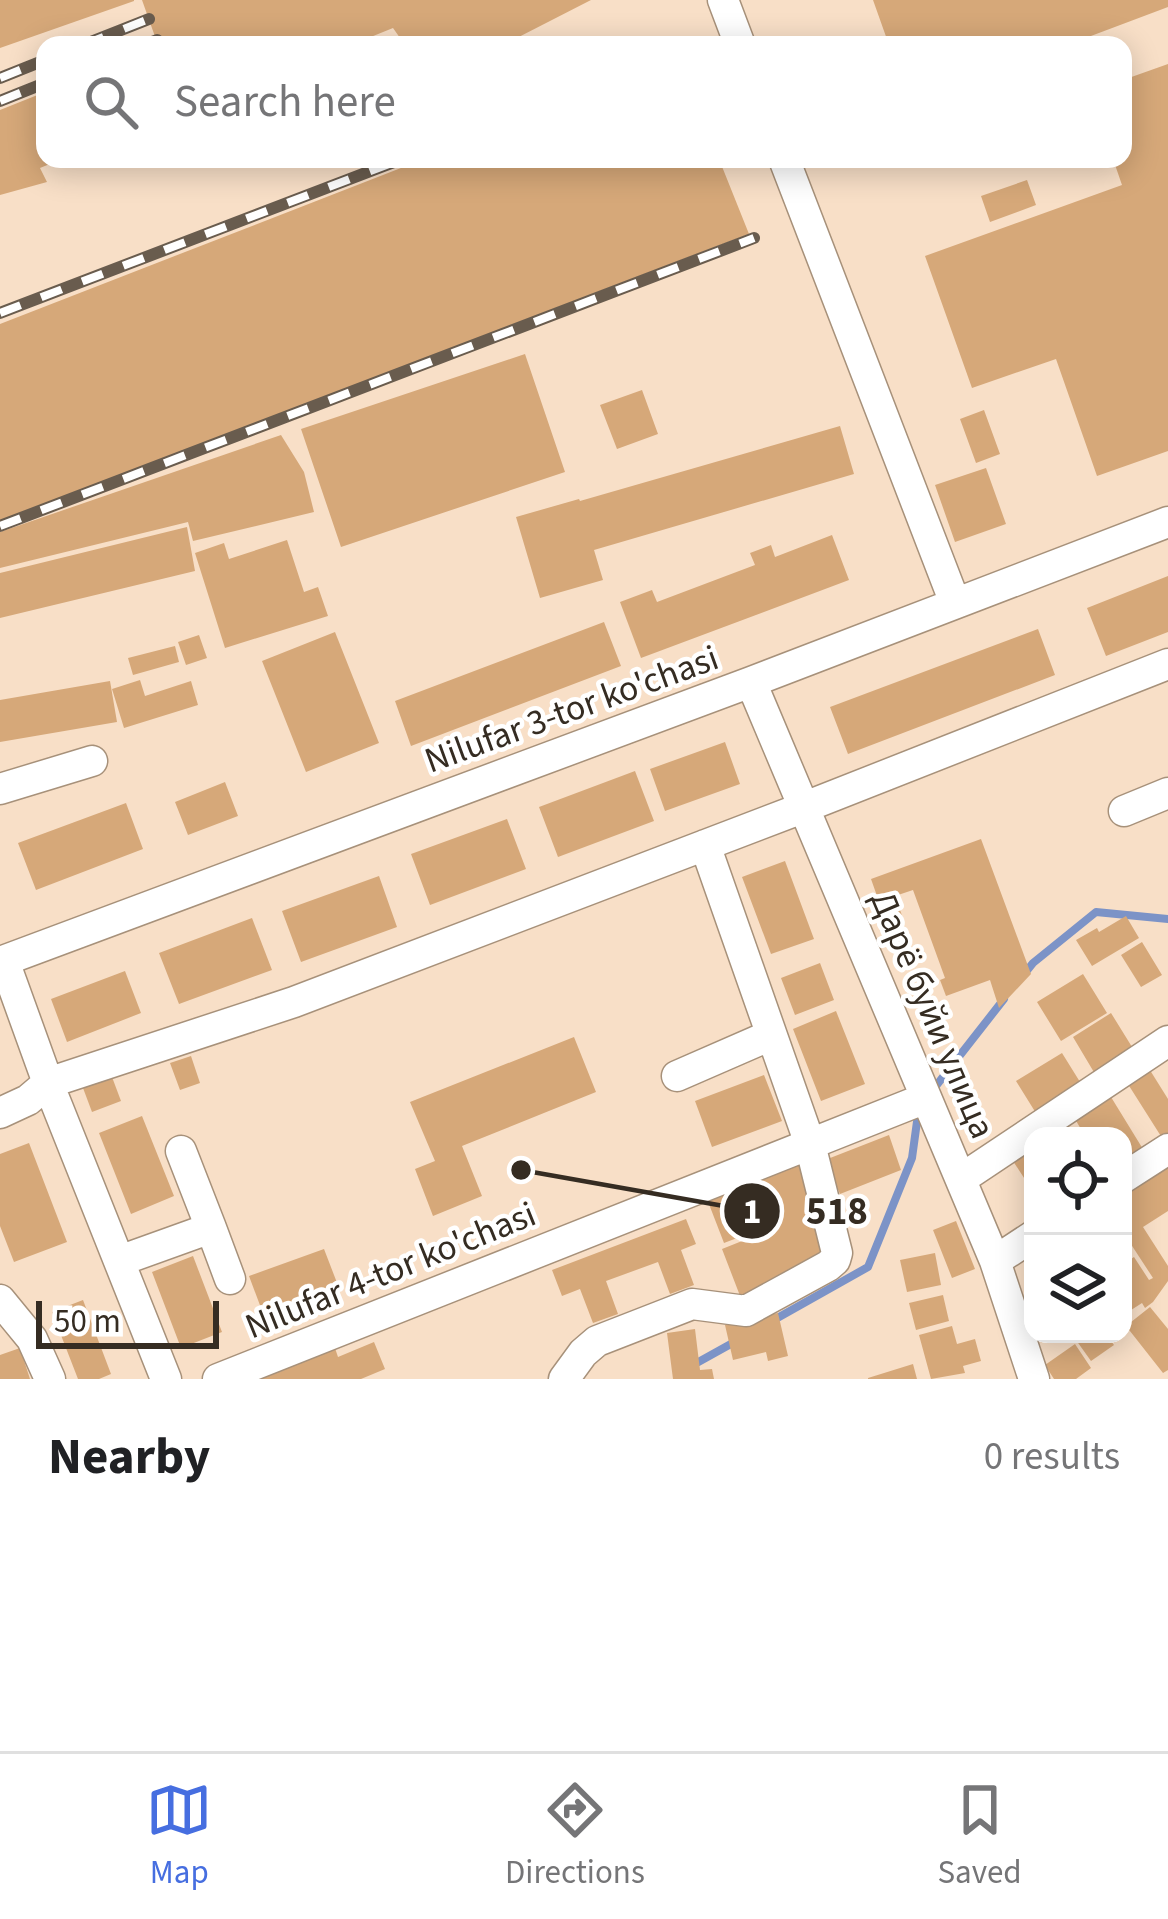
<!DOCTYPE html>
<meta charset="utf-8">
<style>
body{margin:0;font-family:"Source Sans 3",sans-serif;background:#f2f2f2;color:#202124}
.controls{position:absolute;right:36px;bottom:36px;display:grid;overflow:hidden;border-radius:24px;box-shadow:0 6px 30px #0003}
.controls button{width:108px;height:108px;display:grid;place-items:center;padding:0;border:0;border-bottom:3px solid #e0e0e0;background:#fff;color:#202124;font:60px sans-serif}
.scale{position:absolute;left:36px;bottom:30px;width:183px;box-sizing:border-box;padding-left:12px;border:6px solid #352c22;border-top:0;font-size:33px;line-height:42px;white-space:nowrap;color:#352c22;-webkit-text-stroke:9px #fff;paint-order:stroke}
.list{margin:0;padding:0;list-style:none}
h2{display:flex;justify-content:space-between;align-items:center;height:156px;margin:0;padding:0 48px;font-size:51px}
h2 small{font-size:39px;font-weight:400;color:#757577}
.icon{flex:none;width:66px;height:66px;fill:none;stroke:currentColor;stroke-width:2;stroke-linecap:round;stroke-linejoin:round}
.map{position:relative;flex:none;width:1168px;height:1379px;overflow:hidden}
.search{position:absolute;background:#fff;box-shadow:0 6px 30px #0003;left:36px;right:36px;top:36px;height:132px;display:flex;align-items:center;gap:30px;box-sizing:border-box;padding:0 42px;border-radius:24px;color:#757577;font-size:45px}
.sheet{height:372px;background:#fff}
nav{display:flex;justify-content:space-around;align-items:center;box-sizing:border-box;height:168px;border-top:3px solid #e0e0e0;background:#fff;font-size:33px;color:#757577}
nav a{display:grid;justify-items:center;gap:6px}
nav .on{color:#466ee0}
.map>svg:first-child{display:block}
</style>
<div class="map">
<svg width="1168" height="1379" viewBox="0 0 1168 1379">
<rect width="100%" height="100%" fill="#f8dfc7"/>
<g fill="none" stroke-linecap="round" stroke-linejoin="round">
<path stroke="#7c93c7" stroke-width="8" d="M 1025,973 L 1033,963 L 1096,912 L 1168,919
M 932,1091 L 1004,999
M 772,1321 L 868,1267 L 912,1158 L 919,1107
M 693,1365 L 738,1340"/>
</g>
<path fill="#d6a879" d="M 0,0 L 134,0 L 134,1 L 0,48 Z
M 142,0 L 591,0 L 503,45 L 405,45 L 393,28 L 351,45 L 158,45 Z
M 873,0 L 1168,0 L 1168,7 L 1067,45 L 889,45 Z
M 1168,64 L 1168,451 L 1097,476 L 1056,359 L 972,388 L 925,256 L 1122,185 L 1113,159 L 1123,159 L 1123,80 Z
M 45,92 L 45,159 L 62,159 L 40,168 L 47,182 L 0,195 L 0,110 Z
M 424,159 L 719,159 L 749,234 L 0,521 L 0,324 Z
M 1027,180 L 1036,205 L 990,222 L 981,196 Z
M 525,354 L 565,472 L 341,547 L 301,429 Z
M 642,390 L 658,434 L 617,449 L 600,405 Z
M 984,410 L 1000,454 L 976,463 L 960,419 Z
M 840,426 L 854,474 L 594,550 L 603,580 L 540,598 L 516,517 L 579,499 L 580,501 Z
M 281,435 L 304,472 L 314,512 L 193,541 L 188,522 L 0,568 L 0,532 Z
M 986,468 L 1006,524 L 955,542 L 935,485 Z
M 187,527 L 195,571 L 0,618 L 0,573 Z
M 832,535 L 849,580 L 641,658 L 620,602 L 652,590 L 657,602 L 755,565 L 750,553 L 771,545 L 775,557 Z
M 287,540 L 304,592 L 318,587 L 328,616 L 225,648 L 195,553 L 224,543 L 229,559 Z
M 1168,576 L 1168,632 L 1106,656 L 1087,608 Z
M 604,622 L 621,666 L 411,746 L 395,701 Z
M 1038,629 L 1055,675 L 848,754 L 830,707 Z
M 335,632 L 379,743 L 306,772 L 262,661 Z
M 199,635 L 207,658 L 186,665 L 178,642 Z
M 175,646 L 179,662 L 133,675 L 128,658 Z
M 140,680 L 145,696 L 191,681 L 198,705 L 124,728 L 112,689 Z
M 110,681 L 117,722 L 0,742 L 0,700 Z
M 725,742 L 740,784 L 665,811 L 650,769 Z
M 635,771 L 654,821 L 558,857 L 539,807 Z
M 225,782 L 238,816 L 188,835 L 175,802 Z
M 126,803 L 143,849 L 36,890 L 18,843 Z
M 507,819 L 526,869 L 430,905 L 411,854 Z
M 981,839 L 1031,974 L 999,1008 L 990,980 L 946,996 L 940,980 L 945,978 L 913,890 L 895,896 L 904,921 L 888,927 L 871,879 Z
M 785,861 L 814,939 L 771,954 L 742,877 Z
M 379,876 L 397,927 L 301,962 L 282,911 Z
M 1126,916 L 1139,938 L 1092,966 L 1076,940 L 1097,928 L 1099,932 Z
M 252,918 L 272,970 L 179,1004 L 159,953 Z
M 1142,942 L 1162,975 L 1141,987 L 1121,955 Z
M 820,963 L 834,1000 L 795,1015 L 781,978 Z
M 125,971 L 141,1013 L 67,1042 L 51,999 Z
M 1083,974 L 1107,1013 L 1061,1041 L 1037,1002 Z
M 836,1011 L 865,1084 L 821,1101 L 793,1029 Z
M 1111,1013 L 1137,1055 L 1098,1079 L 1073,1037 Z
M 574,1037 L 596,1092 L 462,1146 L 482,1196 L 433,1216 L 415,1169 L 435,1161 L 410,1102 Z
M 1062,1053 L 1085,1090 L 1039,1118 L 1016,1081 Z
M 191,1056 L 200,1083 L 180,1090 L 170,1063 Z
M 1148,1067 L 1168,1099 L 1168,1138 L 1164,1141 L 1126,1081 Z
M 764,1075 L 782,1121 L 712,1147 L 695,1101 Z
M 112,1077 L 121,1101 L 92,1112 L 83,1088 Z
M 1111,1097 L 1146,1154 L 1123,1168 L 1123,1136 L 1085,1136 L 1075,1119 Z
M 142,1116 L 174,1196 L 131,1214 L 99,1133 Z
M 889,1135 L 901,1170 L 840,1194 L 825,1160 Z
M 29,1143 L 67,1242 L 14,1262 L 0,1226 L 0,1154 Z
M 1033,1148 L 1033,1177 L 1026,1181 L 1013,1161 Z
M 1168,1158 L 1168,1211 L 1143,1227 L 1168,1266 L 1168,1281 L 1153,1302 L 1145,1308 L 1142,1303 L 1128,1312 L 1123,1305 L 1123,1288 L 1129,1284 L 1123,1274 L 1123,1264 L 1134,1257 L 1149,1280 L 1153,1278 L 1123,1232 L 1123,1187 Z
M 800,1161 L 833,1245 L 742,1301 L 722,1249 L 767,1231 L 747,1182 Z
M 741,1186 L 758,1230 L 724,1243 L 707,1199 Z
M 686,1219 L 696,1244 L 681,1250 L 694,1285 L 670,1294 L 658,1262 L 606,1281 L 618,1314 L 593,1323 L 580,1289 L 562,1296 L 552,1270 Z
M 956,1221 L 975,1269 L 952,1278 L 933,1230 Z
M 324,1249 L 339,1288 L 264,1316 L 249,1276 Z
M 935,1253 L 941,1285 L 907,1292 L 900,1260 Z
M 193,1256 L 222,1332 L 181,1348 L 152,1272 Z
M 943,1295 L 949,1321 L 916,1330 L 909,1303 Z
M 83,1300 L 111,1374 L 99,1379 L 78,1379 L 52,1312 Z
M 1150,1307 L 1168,1329 L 1168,1370 L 1163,1373 L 1126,1326 Z
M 778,1313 L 788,1356 L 768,1361 L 766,1352 L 733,1360 L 725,1325 Z
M 952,1326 L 957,1344 L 975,1339 L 981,1361 L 963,1366 L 965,1373 L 931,1379 L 919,1335 Z
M 695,1329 L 700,1370 L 712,1369 L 714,1379 L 673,1379 L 667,1333 Z
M 1085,1334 L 1106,1334 L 1114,1345 L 1091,1361 L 1076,1340 Z
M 333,1342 L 338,1357 L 374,1342 L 385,1369 L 361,1379 L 242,1379 Z
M 1075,1344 L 1091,1368 L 1076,1379 L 1054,1379 L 1045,1365 Z
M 20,1348 L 30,1379 L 0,1379 L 0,1355 Z
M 913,1364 L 917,1379 L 868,1379 L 868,1378 Z"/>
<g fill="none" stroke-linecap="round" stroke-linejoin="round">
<g stroke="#a7917a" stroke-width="33">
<path id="minor" d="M 723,0 L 740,45
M 784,159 L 955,603
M 751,682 L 995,1261 L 1034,1379
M 0,789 L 92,761
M 1124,811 L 1168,793
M 4,961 L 48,1083 L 166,1379
M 0,962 L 751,682 L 1168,522
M 677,1076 L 771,1035
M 0,1113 L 28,1100 L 48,1083 L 294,1002 L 805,807 L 1168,664
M 181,1151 L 211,1228
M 1123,1178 L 1168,1149
M 961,1179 L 1168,1041
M 119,1261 L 211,1228 L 230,1279
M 995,1261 L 1033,1236
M 0,1300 L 32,1339 L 50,1379
M 218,1379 L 926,1098
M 564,1379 L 583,1353 L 597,1341 L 692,1304 L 746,1311 L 828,1266 L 835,1260 L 837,1253 L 810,1144 L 705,845"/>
</g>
<use href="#minor" stroke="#fff" stroke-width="30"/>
<g stroke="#695c4e" stroke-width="12">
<path id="rail" d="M 83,45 L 149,19
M 144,45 L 157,40
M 0,78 L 45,60
M 0,101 L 45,83
M 0,313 L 402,159
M 0,526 L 754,238"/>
</g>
<use href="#rail" stroke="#fff" stroke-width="8" stroke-dasharray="22" stroke-linecap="butt"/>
</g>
<g text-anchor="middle" stroke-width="9" stroke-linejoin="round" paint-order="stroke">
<g font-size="36" fill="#352c22" stroke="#fff">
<text transform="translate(571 708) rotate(-20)" y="13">Nilufar 3-tor ko'chasi</text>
<text transform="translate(934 1014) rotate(67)" y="13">Дарё буйи улица</text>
<text transform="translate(390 1269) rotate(-22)" y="13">Nilufar 4-tor ko'chasi</text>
</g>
</g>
<path fill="none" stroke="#352c22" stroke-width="4.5" d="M521 1170L752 1211"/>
<g fill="#352c22" stroke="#fff" stroke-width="4.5">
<circle cx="521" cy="1170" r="12"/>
<circle cx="752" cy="1211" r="30"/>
</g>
<g font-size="36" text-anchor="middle" font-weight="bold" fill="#fff">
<text x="752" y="1223">1</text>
</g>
<g font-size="39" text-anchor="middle" font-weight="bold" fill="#352c22" stroke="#fff" stroke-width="9" stroke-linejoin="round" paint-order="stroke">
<text x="837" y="1224">518</text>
</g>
</svg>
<div class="controls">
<button><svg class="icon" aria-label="locate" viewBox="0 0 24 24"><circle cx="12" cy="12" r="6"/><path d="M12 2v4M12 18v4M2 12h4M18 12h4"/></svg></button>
<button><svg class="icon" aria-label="layers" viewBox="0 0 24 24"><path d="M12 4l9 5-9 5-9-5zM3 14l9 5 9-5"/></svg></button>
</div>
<div class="scale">50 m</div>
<div class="search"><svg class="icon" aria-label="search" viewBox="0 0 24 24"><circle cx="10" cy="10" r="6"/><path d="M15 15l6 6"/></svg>Search here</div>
</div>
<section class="sheet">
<h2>Nearby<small>0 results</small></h2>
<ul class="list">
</ul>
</section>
<nav>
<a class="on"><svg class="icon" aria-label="map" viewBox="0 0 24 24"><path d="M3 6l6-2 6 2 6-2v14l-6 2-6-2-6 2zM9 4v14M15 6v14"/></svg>Map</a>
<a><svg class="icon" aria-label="directions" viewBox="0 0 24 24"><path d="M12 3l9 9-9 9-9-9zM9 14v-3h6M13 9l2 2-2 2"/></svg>Directions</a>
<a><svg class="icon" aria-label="saved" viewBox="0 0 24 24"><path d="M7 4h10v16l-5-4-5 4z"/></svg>Saved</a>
</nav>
